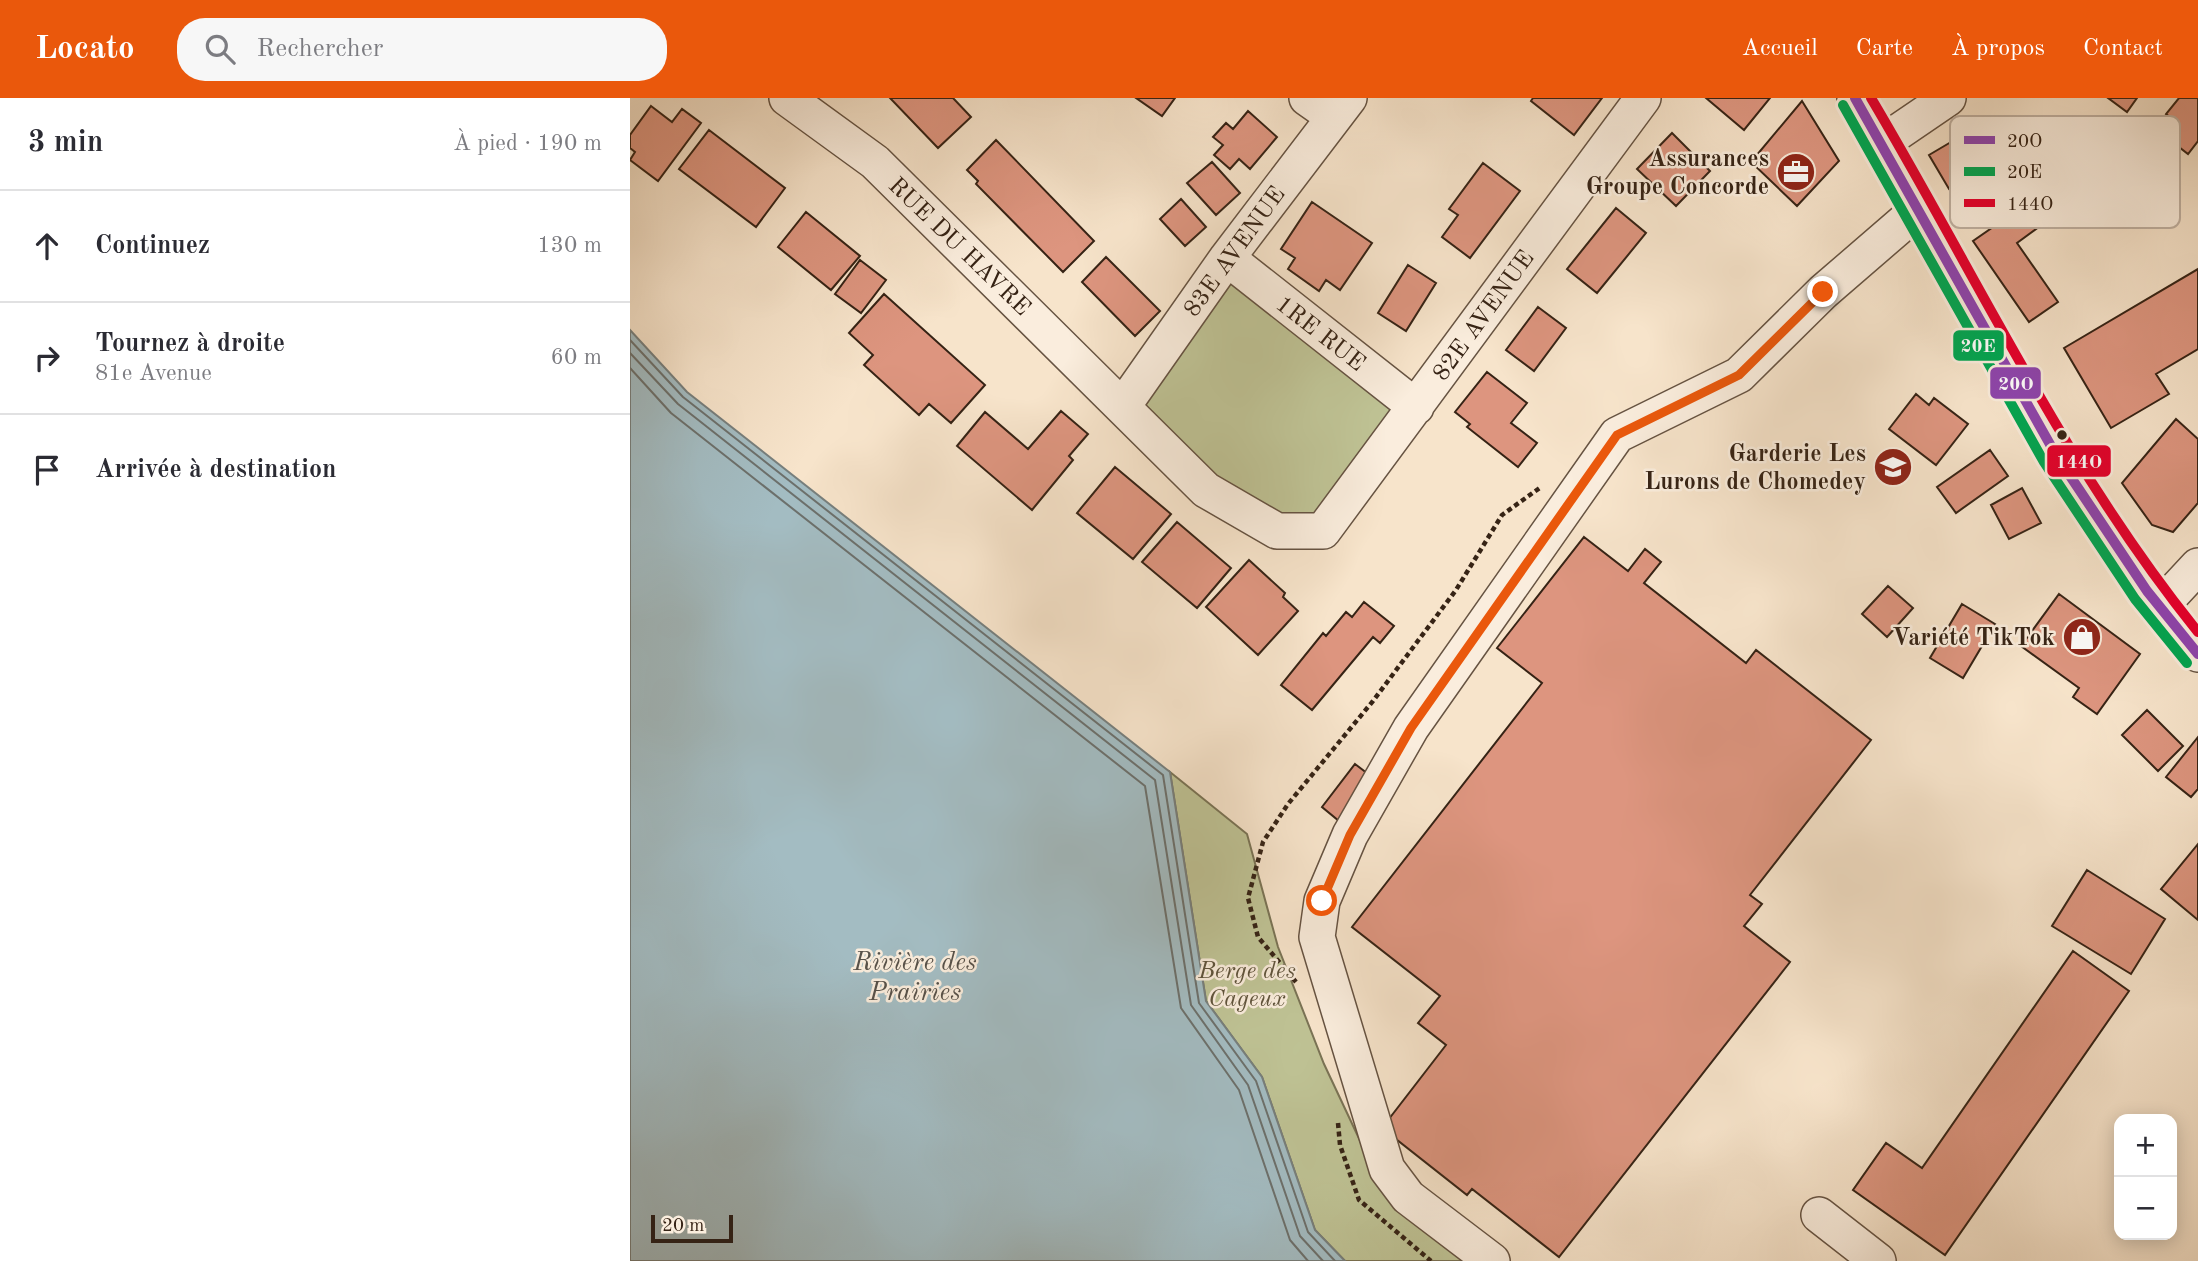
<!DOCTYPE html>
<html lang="fr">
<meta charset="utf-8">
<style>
body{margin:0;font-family:"Old Standard TT",serif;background:#f7f7f7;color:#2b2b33}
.controls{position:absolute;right:21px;bottom:21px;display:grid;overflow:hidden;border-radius:14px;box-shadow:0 4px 18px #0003}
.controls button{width:63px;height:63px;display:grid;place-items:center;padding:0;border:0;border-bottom:2px solid #e1e1e2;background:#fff;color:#2b2b33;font:35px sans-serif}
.scale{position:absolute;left:21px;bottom:18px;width:82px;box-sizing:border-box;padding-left:7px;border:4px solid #362315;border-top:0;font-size:19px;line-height:24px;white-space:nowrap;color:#362315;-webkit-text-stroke:5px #faeddd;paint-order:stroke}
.stop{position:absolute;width:21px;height:21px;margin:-16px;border:5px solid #ea580c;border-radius:50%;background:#fff}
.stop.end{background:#ea580c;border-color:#fff;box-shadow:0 2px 7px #0008}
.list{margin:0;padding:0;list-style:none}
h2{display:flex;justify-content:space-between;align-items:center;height:91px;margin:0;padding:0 28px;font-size:30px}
h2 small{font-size:23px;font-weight:400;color:#7c7c81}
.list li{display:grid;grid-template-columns:46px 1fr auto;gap:21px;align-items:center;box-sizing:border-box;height:112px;padding:0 28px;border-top:2px solid #e1e1e2}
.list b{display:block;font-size:26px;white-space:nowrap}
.list p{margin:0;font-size:23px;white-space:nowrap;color:#7c7c81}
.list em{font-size:23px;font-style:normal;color:#7c7c81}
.icon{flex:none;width:38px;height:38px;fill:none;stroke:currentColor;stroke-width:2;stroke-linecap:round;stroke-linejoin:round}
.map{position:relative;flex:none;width:1568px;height:1163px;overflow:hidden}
header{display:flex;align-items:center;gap:42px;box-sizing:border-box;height:98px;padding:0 35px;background:#ea580c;color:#fff}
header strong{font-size:33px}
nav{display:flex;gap:38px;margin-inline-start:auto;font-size:24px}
.search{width:490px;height:63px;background:#f7f7f7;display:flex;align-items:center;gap:18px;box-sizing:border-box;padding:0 24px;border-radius:28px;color:#7c7c81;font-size:26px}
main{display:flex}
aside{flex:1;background:#fff}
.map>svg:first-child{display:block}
</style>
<header>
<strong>Locato</strong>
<div class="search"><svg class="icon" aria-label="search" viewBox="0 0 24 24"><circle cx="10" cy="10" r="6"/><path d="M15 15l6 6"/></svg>Rechercher</div>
<nav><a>Accueil</a><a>Carte</a><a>À propos</a><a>Contact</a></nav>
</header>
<main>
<aside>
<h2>3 min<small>À pied · 190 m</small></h2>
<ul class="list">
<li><svg class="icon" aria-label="ahead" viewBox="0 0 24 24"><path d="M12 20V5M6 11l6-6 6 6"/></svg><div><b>Continuez</b></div><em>130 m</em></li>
<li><svg class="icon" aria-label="right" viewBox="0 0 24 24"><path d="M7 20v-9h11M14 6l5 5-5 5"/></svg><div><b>Tournez à droite</b><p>81e Avenue</p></div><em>60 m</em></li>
<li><svg class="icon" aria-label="arrive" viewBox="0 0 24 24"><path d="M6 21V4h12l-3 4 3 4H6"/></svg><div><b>Arrivée à destination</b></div></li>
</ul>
</aside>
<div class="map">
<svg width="1568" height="1163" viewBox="0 0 1568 1163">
<rect width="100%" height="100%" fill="#f7e4cb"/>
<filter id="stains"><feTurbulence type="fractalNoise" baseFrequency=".00286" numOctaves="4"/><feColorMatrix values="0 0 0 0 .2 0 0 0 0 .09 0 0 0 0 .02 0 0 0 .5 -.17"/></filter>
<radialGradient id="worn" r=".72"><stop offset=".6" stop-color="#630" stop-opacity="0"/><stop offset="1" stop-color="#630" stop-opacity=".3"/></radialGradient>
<path fill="#bfc395" stroke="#7a7355" stroke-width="2" d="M 597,160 L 786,309 L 693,433 L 647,433 L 493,308 Z
M 540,674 L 617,736 L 648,849 L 694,966 L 757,1100 L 835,1163 L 715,1163 L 685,1132 L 632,979 L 576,903 Z"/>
<path fill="#a3bcc2" stroke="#777f7d" stroke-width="2" d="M 0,232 L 57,294 L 540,674 L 576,903 L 632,979 L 685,1132 L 715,1163 L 0,1163 Z"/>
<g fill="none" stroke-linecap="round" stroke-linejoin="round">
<path stroke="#6c706c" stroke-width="2" d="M 0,242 L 53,299 L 533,677 L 569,905 L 626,983 L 678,1134 L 705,1163
M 0,255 L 48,306 L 525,682 L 561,907 L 618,987 L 670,1138 L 693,1163
M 0,270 L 41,315 L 515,688 L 551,910 L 609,992 L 660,1142 L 678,1163"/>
</g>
<path fill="#dd957f" stroke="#362315" stroke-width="2" d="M 260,0 L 323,0 L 341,19 L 308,50 Z
M 506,0 L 545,0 L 532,18 Z
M 903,0 L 972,0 L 944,37 L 901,3 Z
M 1076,0 L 1140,0 L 1114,32 Z
M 1478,0 L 1507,0 L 1497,14 Z
M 1549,0 L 1568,0 L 1568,43 L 1558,56 L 1535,38 L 1546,24 L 1536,16 Z
M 1172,3 L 1209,63 L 1167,108 L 1121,64 Z
M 21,8 L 42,24 L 52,11 L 71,25 L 28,83 L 0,62 L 5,54 L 0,50 L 0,37 Z
M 618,13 L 647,39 L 620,71 L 609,61 L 600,71 L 584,57 L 593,47 L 583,39 L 596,25 L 603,31 Z
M 1343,31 L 1363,65 L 1319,91 L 1299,57 Z
M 79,32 L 155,90 L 126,129 L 49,71 Z
M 1042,35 L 1080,73 L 1046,108 L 1007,71 Z
M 366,42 L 464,143 L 433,174 L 346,86 L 348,83 L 337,72 Z
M 582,64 L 610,95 L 586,117 L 557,85 Z
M 853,65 L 890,93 L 840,160 L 812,139 L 828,117 L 819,111 Z
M 551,101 L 576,129 L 555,148 L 530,121 Z
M 682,104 L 742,145 L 710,192 L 696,182 L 689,193 L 658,171 L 665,160 L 651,151 Z
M 1392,109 L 1397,117 L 1408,110 L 1417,123 L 1387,145 L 1428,204 L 1399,224 L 1343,143 Z
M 986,110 L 1016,135 L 967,195 L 937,171 Z
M 176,114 L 230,158 L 201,192 L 148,149 Z
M 476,159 L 530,213 L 505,238 L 452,184 Z
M 230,162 L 256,182 L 231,215 L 205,196 Z
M 778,167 L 806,185 L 776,233 L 748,215 Z
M 1568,171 L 1568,251 L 1526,276 L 1539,296 L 1481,330 L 1434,250 Z
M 254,196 L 355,287 L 321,325 L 299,306 L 289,317 L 234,267 L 243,257 L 219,235 Z
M 908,209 L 936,230 L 904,273 L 876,252 Z
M 857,274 L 897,305 L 881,325 L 907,345 L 888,369 L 837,329 L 840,326 L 825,314 Z
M 1286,296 L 1299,307 L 1304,300 L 1338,326 L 1306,367 L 1259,331 Z
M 431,313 L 458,336 L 439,358 L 443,362 L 402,412 L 327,348 L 355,314 L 398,351 Z
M 1546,321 L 1568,341 L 1568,405 L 1543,434 L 1522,427 L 1492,385 Z
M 1360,352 L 1378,378 L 1326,415 L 1307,389 Z
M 485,369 L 541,416 L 503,461 L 447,415 Z
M 1392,390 L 1411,425 L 1379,441 L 1361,407 Z
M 547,424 L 601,470 L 567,510 L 512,464 Z
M 954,439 L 998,473 L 1015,451 L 1031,464 L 1014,485 L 1116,565 L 1126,552 L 1241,642 L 1120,797 L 1132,806 L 1114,828 L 1160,864 L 929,1159 L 842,1091 L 837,1097 L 752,1030 L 816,947 L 788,925 L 810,898 L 722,829 L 912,585 L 867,550 Z
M 619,462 L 655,495 L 653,499 L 668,513 L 628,557 L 576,509 Z
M 1258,488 L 1283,510 L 1257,539 L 1232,516 Z
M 1429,496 L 1510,556 L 1467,616 L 1443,599 L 1449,590 L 1391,548 Z
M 734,504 L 764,528 L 750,545 L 743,539 L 682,612 L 651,587 L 693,535 L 696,538 L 716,514 L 722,519 Z
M 1332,506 L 1365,526 L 1333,580 L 1300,560 Z
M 1517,612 L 1553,648 L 1528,673 L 1492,637 Z
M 1568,639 L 1568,691 L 1561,699 L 1536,679 Z
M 725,666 L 742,679 L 709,723 L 692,709 Z
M 1568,746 L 1568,822 L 1531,791 Z
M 1457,772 L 1535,821 L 1501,876 L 1422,828 Z
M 1443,853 L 1499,893 L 1315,1157 L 1223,1092 L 1256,1045 L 1292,1070 Z"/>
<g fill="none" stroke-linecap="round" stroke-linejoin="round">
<g stroke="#665342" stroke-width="38">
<path id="minor" d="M 157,0 L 245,64 L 576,392 L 647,433 L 693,433 L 1013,0
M 677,0 L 704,19
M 1225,0 C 1339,185 1424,392 1568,556
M 1252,45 L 1318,0
M 597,160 L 786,309
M 493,308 L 597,160 L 719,0
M 1528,511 L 1568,468
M 1189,1117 L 1248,1163
M 862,1163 L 778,1099 L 757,1071 L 687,839 L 692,803 L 720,737 L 781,630 L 987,337 L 1109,277 L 1193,194 L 1288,112"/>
</g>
<path stroke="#362315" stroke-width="4.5" stroke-dasharray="5 3.5" stroke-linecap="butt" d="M 666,884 L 628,839 L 618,800 L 633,744 L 658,706 L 743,603 L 826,492 L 872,417 L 911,389
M 708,1025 L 710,1047 L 729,1102 L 801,1163"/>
<use href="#minor" stroke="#faeddd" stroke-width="35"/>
<g stroke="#faeddd" stroke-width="16">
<path id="bus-1" d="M 1225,0 L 1426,357 L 1517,493 L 1568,556"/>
</g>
<g stroke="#faeddd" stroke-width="16">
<path id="bus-2" d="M 1213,7 L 1414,364 L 1505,501 L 1557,565"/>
</g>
<g stroke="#faeddd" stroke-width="16">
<path id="bus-3" d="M 1241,0 C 1348,180 1436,371 1568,534"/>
</g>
<use href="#bus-1" stroke="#8e44ad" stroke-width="10"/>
<use href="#bus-2" stroke="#00a651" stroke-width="10"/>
<use href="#bus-3" stroke="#e4002b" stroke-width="10"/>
</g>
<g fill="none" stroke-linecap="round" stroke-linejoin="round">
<path stroke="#ea580c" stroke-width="9" d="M 692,803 L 720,737 L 781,630 L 987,337 L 1109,277 L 1193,194"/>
</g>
<defs>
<g id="office-disc" transform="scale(2.0125)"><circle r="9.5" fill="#8f2418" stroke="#faeddd"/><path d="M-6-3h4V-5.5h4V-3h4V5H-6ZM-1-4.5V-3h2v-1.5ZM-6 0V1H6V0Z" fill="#fff"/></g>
<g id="school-disc" transform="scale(2.0125)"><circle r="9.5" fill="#8f2418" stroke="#faeddd"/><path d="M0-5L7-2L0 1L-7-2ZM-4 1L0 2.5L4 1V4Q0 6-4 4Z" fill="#fff"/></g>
<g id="shop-disc" transform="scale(2.0125)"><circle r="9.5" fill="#8f2418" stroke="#faeddd"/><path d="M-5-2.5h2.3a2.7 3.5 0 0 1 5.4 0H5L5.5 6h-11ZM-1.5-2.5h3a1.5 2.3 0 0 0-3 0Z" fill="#fff"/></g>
</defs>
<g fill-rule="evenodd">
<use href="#office-disc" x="1166" y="74"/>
<use href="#school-disc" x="1263" y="369"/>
<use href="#shop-disc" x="1452" y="539"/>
</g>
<circle fill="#362315" stroke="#faeddd" stroke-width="2.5" cx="1432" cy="337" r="6"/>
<g text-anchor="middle" stroke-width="5" stroke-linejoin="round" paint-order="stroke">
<g font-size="24" font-weight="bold" fill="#362315" stroke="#faeddd" text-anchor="end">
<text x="1139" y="68">Assurances<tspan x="1139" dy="28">Groupe Concorde</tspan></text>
<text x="1236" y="363">Garderie Les<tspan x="1236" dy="28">Lurons de Chomedey</tspan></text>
<text x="1425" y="547">Variété TikTok</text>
</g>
<g font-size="24" fill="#362315" stroke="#faeddd">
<text transform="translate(330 148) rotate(44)" y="8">RUE DU HAVRE</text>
<text transform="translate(604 153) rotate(-54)" y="8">83E AVENUE</text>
<text transform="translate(853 217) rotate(-54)" y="8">82E AVENUE</text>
<text transform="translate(691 235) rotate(38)" y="8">1RE RUE</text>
</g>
<g font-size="24" font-style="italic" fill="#5f533b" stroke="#faeddd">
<text x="617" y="880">Berge des<tspan x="617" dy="28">Cageux</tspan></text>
</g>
<g font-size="26" font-style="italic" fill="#575149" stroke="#faeddd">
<text x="285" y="872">Rivière des<tspan x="285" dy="30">Prairies</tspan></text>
</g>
</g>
<rect x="1320" y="18" width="230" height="112" rx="10" fill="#faeddd" stroke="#bfb0a1" stroke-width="2"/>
<rect x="1334" y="38" width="31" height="8" fill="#8e44ad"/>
<rect x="1334" y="69" width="31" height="9" fill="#00a651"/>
<rect x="1334" y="101" width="31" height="8" fill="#e4002b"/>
<g font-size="19" fill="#362315">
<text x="1377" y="49">20O</text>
<text x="1377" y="80">20E</text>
<text x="1377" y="112">144O</text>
</g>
<g stroke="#faeddd" stroke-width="2.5">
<rect x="1322" y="231" width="53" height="33" rx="7" fill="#00a651"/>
<rect x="1359" y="268" width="53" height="34" rx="7" fill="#8e44ad"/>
<rect x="1416" y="346" width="66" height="34" rx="7" fill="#e4002b"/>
</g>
<g font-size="19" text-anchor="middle" font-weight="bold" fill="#fff">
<text x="1348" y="254">20E</text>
<text x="1386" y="292">20O</text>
<text x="1449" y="370">144O</text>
</g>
<rect width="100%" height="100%" filter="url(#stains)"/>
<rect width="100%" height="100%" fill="url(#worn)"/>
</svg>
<div class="controls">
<button>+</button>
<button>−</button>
</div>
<div class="scale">20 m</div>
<div class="stop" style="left:692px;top:803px"></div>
<div class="stop end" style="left:1193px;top:194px"></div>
</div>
</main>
